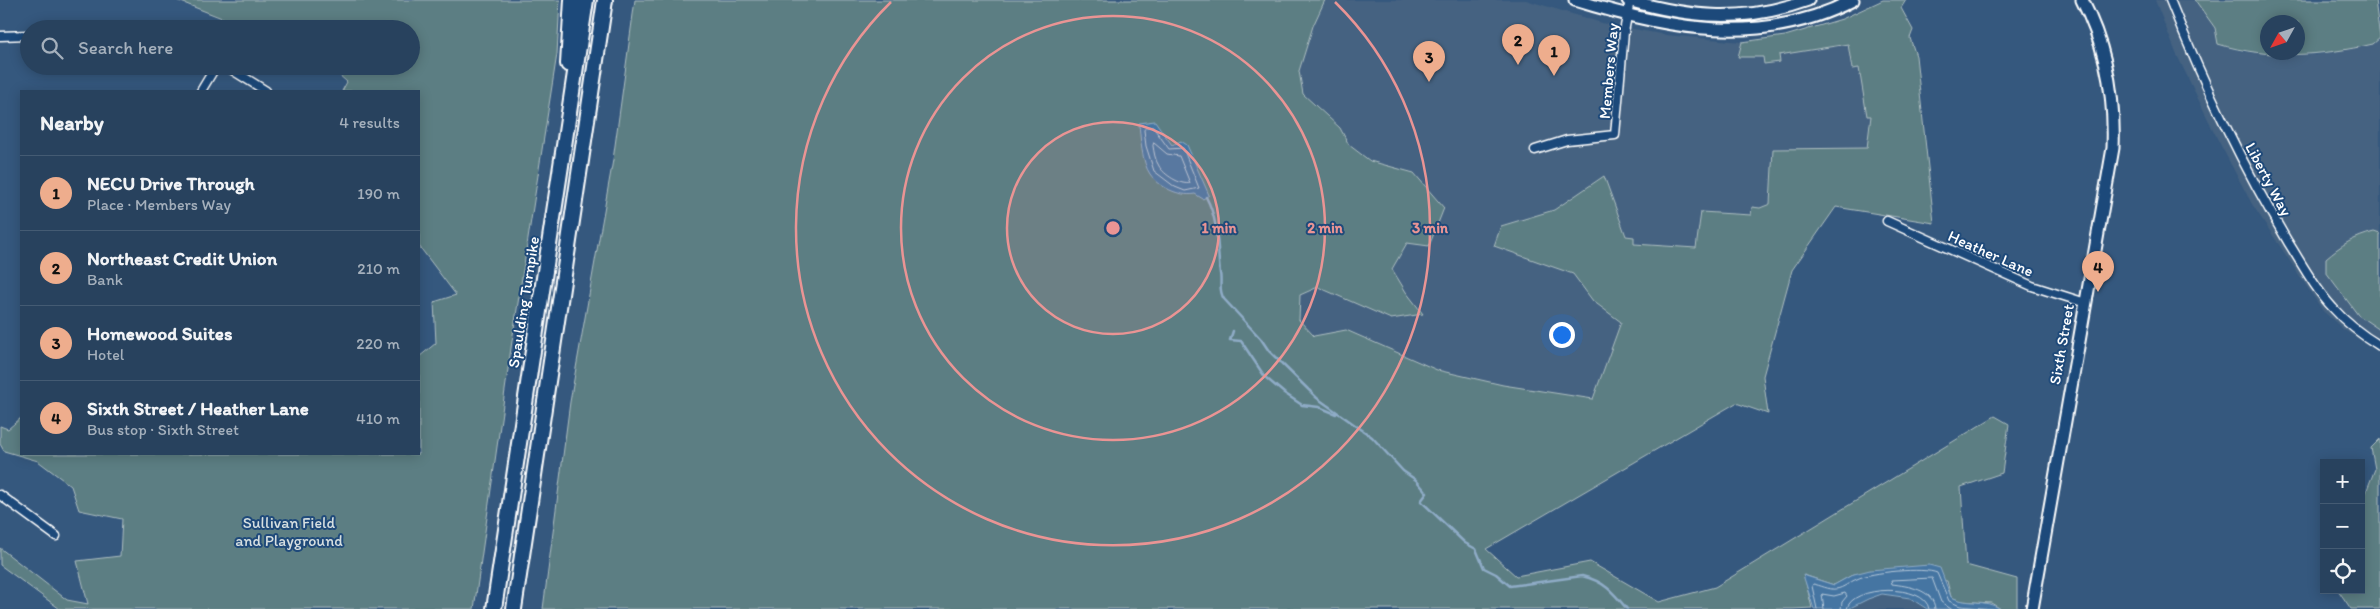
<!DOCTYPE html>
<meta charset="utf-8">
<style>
body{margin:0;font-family:Itim,sans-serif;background:#344d67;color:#f1f3f6}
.controls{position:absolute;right:15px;bottom:15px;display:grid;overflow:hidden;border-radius:0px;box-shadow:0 2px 12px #0003}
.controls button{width:45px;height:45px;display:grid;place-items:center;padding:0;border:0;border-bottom:1px solid #445b73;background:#28425e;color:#f1f3f6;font:25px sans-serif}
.compass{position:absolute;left:2260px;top:15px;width:45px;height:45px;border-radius:50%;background:#28425e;box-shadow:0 2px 12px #0003;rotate:230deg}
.you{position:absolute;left:1561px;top:334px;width:18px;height:18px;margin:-12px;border:4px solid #fff;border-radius:50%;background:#1a73e8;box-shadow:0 0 0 8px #1a73e833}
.badge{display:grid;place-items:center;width:32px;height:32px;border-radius:50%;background:#eead8d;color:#111;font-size:16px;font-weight:700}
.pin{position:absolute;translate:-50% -41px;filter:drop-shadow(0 1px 2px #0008)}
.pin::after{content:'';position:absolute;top:26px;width:18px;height:15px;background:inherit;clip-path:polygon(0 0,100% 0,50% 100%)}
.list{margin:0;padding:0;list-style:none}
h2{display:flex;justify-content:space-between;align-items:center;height:65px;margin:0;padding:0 20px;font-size:21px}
h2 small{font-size:16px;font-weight:400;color:#a5b0bc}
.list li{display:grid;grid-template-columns:32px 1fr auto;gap:15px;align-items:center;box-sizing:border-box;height:75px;padding:0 20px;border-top:1px solid #445b73}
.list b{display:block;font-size:19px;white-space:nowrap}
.list p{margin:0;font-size:16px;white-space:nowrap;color:#a5b0bc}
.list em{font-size:16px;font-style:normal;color:#a5b0bc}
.icon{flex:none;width:28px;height:28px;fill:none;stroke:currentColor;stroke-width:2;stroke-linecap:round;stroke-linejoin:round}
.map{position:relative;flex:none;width:2380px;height:609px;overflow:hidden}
.search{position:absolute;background:#28425e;box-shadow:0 2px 12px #0003;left:20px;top:20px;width:400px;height:55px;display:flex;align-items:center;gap:12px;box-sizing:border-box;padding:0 18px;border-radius:28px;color:#a5b0bc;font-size:19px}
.panel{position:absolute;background:#28425e;box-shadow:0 2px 12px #0003;left:20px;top:90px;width:400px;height:365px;border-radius:0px}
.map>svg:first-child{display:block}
</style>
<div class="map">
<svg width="2380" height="609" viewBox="0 0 2380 609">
<rect width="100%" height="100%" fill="#35587e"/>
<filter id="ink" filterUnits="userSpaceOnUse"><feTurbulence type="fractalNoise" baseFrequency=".02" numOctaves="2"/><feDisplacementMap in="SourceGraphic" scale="10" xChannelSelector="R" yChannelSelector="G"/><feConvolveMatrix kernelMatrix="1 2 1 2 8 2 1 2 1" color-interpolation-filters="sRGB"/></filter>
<g filter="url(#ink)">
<path fill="#446281" d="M 1325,0 L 1526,0 L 1602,23 L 1666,35 L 1742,42 L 1785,36 L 1848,17 L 1876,75 L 1867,149 L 1773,149 L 1770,204 L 1760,208 L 1752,215 L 1704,212 L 1697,248 L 1634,244 L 1626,237 L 1604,176 L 1554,210 L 1501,226 L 1542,262 L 1573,274 L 1593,301 L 1621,322 L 1593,399 L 1503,385 L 1437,370 L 1346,330 L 1314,336 L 1299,320 L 1300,295 L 1318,287 L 1391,319 L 1422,313 L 1406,292 L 1392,269 L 1407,243 L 1414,173 L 1370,161 L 1349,145 L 1340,128 L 1303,94 L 1299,71 L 1313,26 Z
M 2155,0 L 2195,0 L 2215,28 L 2218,44 L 2244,52 L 2316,55 L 2373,44 L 2380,38 L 2380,352 L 2344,330 L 2323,311 L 2252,204 L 2218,140 L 2176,53 Z
M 1882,594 L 1910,598 L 1927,609 L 1848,609 L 1868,599 Z"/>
<path fill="#5c7e83" stroke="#aebec1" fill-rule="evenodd" d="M 176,0 L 560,0 L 557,54 L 512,341 L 474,609 L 60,609 L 0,565 L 0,548 L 67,600 L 88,604 L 77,561 L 120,556 L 122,519 L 79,510 L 71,486 L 38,461 L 4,451 L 0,444 L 0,426 L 8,429 L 21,418 L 21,454 L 419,454 L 419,357 L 436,343 L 434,302 L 456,295 L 419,246 L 419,91 L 342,91 L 347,82 L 329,66 L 411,66 L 411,29 L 250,29 Z
M 635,0 L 1325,0 L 1313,26 L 1299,71 L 1303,94 L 1340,128 L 1349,145 L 1370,161 L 1414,173 L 1444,208 L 1429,246 L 1407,243 L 1392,269 L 1406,292 L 1423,314 L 1391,319 L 1318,287 L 1300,295 L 1299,320 L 1314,336 L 1346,330 L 1437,370 L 1503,385 L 1593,399 L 1621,322 L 1593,301 L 1573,274 L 1494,246 L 1501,226 L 1554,210 L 1604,176 L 1626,236 L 1634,237 L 1634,244 L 1696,248 L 1701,212 L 1751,215 L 1752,207 L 1760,208 L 1770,204 L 1773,149 L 1867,148 L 1871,116 L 1867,116 L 1859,68 L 1852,69 L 1848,44 L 1779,55 L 1780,62 L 1764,64 L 1763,57 L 1738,57 L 1742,42 L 1785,36 L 1842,19 L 1883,0 L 1906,0 L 1901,8 L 1913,30 L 1910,38 L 1916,56 L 1934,223 L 1836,207 L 1792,270 L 1763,376 L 1768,414 L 1736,403 L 1486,549 L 1516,576 L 1590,562 L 1659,602 L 1715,587 L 1995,416 L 2009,424 L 2002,473 L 1961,487 L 1966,565 L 2017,579 L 2017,609 L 2001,609 L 1991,603 L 1961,601 L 1951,597 L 1947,581 L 1854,574 L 1834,585 L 1804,575 L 1812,608 L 1793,609 L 543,609 L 570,402 L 613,160 Z
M 2195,0 L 2375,0 L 2380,38 L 2373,44 C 2321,56 2270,60 2218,44 L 2215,28 ZM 2268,22 L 2298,22 L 2298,52 L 2268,52 Z
M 2374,232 L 2380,234 L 2380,330 L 2358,315 L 2326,272 L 2326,258 C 2341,245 2354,237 2374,232 Z
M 2380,439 L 2380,609 L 2351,609 L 2338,590 L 2361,590 L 2361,505 L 2375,469 L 2371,448 Z"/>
<path fill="#4575a2" stroke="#8facc7" d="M 1155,121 L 1172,145 L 1181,141 L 1187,145 L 1209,195 L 1203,199 L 1195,194 C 1179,197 1159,187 1150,174 C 1142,163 1140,136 1139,123 Z
M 1929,565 L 1940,568 L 1951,597 C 1970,606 1983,598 2001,609 L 1927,609 L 1910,598 L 1882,594 L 1868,599 L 1848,609 L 1814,609 L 1803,575 L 1834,585 L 1854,574 L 1870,570 Z"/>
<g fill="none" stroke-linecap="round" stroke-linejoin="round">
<path stroke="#b5c8da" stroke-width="1" d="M 1147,127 L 1153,127 L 1169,149 L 1183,148 L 1199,188 L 1185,191 L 1175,187 L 1154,171 L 1146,146 L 1144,130 Z
M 1154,143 L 1167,154 L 1179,156 L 1190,183 C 1181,186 1163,174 1159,166 C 1155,160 1154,152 1153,146 Z
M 1817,609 L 1812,586 L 1813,584 C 1820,585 1829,590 1836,589 C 1844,588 1849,582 1857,579 C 1870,572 1924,567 1937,573 L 1949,601 L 1960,606 L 1992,609
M 1824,609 L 1822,594 L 1834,596 L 1845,593 L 1847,596 L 1842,602 L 1841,609
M 1847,609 C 1850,585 1926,583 1929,609
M 1935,609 C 1934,589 1907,586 1892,584 L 1891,580 L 1932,578 L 1941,602 L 1951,609"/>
<path stroke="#8facc7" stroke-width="2.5" d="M 1206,197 C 1219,221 1217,247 1220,273 C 1222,282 1218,290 1224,299 L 1261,339 L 1269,351 L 1317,398 L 1372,437 L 1403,471 L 1416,480 L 1427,493 L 1421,501 L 1465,543 L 1476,549 L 1484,568 L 1496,574 L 1510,586 L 1582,576 C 1604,581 1613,592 1627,609
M 1233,331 L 1230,340 L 1241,341 L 1265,377 L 1284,393 L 1302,405 L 1319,407 L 1336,414"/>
<g stroke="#fff" stroke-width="11">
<path id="street" d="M 2170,0 C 2203,83 2242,165 2288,242 C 2302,264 2315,289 2333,308 C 2347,324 2362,335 2380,346
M 0,36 L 29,35
M 226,66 L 266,91
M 201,91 L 216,66
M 1535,150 L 1567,140 L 1615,135 L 1624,32 L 1630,0
M 1887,221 L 2032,286 L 2086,303
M 0,495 L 56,536"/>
</g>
<g stroke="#fff" stroke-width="15">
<path id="secondary" d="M 1575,0 C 1668,29 1762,48 1853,0
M 1628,0 C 1691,18 1745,23 1808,0
M 2032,609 L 2113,148 C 2115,97 2106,46 2082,0"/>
</g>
<g stroke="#fff" stroke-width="18">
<path id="highway" d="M 568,64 L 572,0
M 494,609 L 586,0
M 514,609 L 605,0"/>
</g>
<use href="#street" stroke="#1f4a7a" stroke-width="8"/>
<use href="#secondary" stroke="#1f4a7a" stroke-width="11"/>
<use href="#highway" stroke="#1f4a7a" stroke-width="14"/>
</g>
</g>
<circle cx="1113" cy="228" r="106" fill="#ea9494" fill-opacity=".12"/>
<g fill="none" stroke="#ea9494" stroke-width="2.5">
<circle cx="1113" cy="228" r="106"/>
<circle cx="1113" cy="228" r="212"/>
<path d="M1335 2A317 317 0 1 1 891 2"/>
</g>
<g text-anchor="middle" stroke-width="4" stroke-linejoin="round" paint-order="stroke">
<g font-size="16" fill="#fff" stroke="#1f4a7a">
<text transform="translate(1608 71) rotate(-85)" y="6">Members Way</text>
<text transform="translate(2269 179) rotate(62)" y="6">Liberty Way</text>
<text transform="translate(1991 253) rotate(24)" y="6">Heather Lane</text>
<text transform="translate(523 302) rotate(-81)" y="6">Spaulding Turnpike</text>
<text transform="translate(2061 344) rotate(-80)" y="6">Sixth Street</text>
</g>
<g font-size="16" fill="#d6dfe0" stroke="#1f4a7a">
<text x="289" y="528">Sullivan Field<tspan x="289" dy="18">and Playground</tspan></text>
</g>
</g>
<circle cx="1113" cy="228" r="8" fill="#ea9494" stroke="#1f4a7a" stroke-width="2.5"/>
<g font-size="15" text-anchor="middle" font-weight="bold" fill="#ea9494" stroke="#1f4a7a" stroke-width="4" stroke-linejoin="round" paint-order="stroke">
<text x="1219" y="233">1 min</text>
<text x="1325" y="233">2 min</text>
<text x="1430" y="233">3 min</text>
</g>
</svg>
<div class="controls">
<button>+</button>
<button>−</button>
<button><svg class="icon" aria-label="locate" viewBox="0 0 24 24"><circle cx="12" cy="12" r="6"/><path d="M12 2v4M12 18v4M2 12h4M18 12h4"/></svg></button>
</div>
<svg class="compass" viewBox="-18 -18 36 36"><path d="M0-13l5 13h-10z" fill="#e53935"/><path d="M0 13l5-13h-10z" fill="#a5b0bc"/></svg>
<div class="you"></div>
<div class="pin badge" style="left:1554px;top:76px">1</div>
<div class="pin badge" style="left:1518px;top:65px">2</div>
<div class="pin badge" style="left:1429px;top:82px">3</div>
<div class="pin badge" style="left:2098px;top:292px">4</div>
<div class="search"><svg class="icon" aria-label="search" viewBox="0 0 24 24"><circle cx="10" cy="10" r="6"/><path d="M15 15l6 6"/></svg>Search here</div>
<section class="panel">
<h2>Nearby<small>4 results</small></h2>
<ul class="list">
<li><span class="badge">1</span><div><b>NECU Drive Through</b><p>Place · Members Way</p></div><em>190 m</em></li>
<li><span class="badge">2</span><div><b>Northeast Credit Union</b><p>Bank</p></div><em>210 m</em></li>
<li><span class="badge">3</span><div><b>Homewood Suites</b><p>Hotel</p></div><em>220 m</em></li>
<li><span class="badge">4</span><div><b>Sixth Street / Heather Lane</b><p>Bus stop · Sixth Street</p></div><em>410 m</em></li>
</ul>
</section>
</div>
